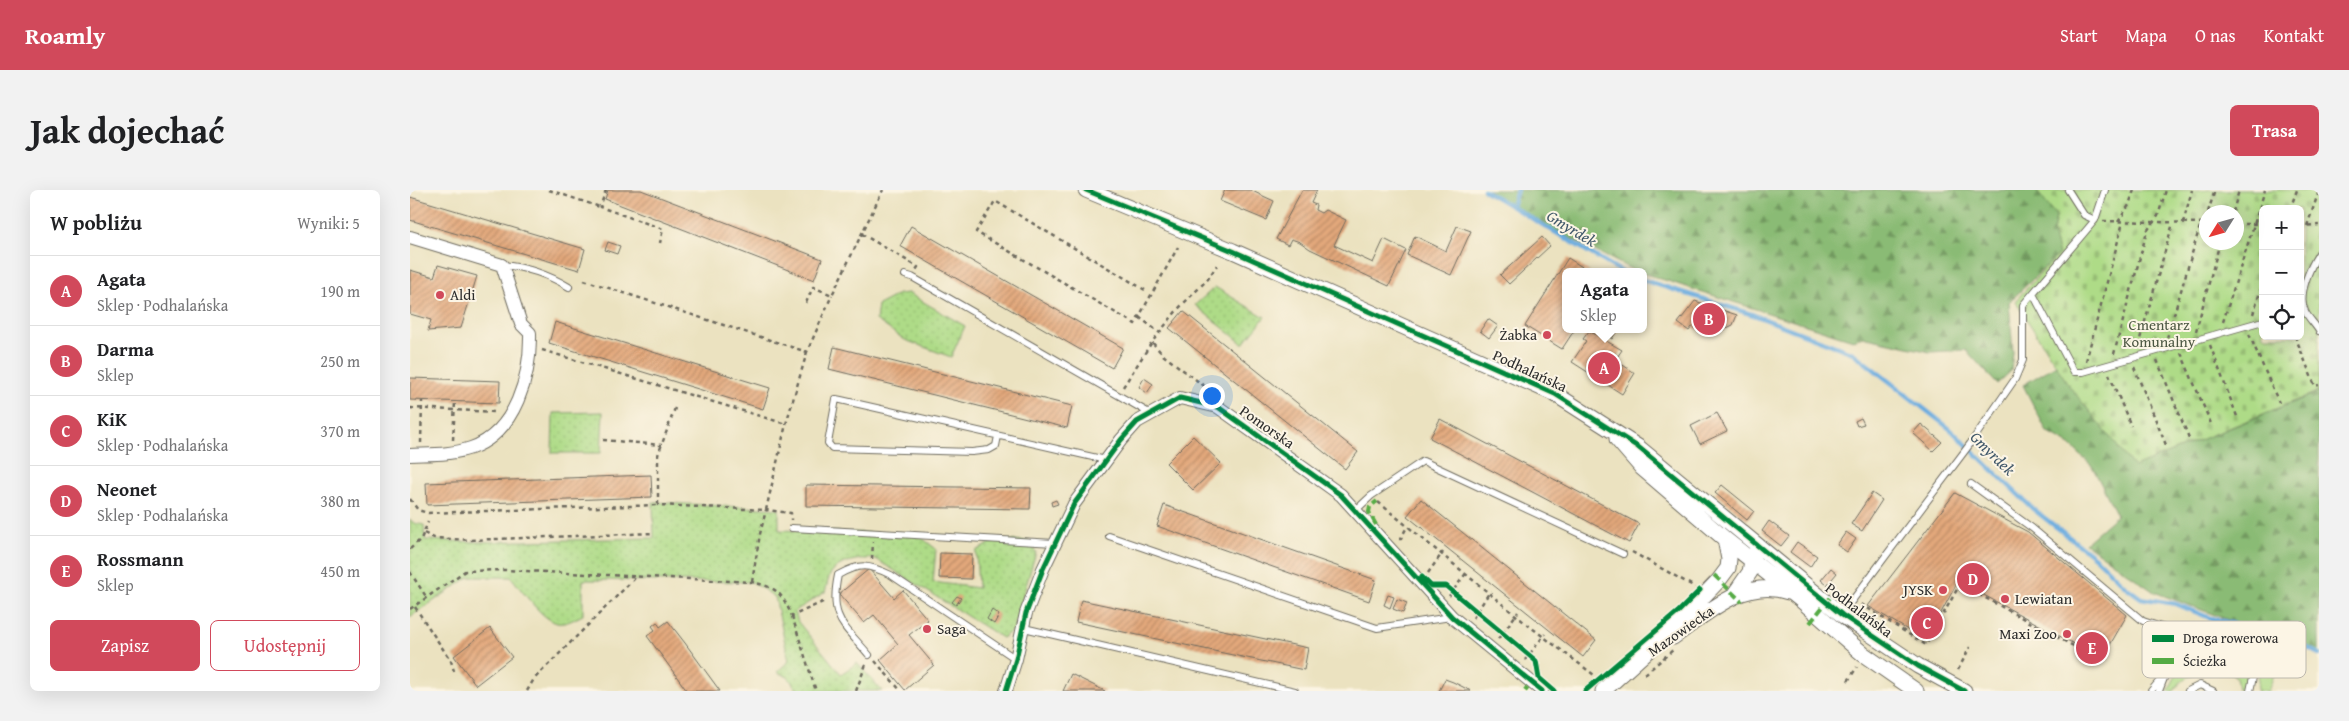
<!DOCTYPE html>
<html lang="pl">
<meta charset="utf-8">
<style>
body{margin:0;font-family:"Gentium Book Plus",serif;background:#f2f2f2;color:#202124}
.controls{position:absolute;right:15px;top:15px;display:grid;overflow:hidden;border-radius:8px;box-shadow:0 5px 20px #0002}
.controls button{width:45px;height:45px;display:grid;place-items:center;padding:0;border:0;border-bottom:1px solid #e0e0e0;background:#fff;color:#202124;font:25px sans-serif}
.compass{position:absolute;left:1789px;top:15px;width:45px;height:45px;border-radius:50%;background:#fff;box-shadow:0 5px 20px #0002;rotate:233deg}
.you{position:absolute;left:801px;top:205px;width:18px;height:18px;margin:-12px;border:4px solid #fff;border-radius:50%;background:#1a73e8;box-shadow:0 0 0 8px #1a73e833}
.badge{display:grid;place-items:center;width:32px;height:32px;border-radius:50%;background:#d1495b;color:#fff;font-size:16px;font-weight:700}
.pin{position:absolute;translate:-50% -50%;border:2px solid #fff;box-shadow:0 1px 5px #0006}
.popup{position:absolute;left:1152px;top:78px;width:85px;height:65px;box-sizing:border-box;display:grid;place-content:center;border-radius:8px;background:#fff;filter:drop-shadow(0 1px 4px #0005);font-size:16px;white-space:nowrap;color:#757577}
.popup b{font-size:19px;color:#202124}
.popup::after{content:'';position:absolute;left:50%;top:100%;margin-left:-10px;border:10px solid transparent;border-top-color:#fff}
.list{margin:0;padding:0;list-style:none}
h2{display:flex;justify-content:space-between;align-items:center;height:65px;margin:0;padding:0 20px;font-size:21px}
h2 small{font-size:16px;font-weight:400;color:#757577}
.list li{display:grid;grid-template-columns:32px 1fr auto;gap:15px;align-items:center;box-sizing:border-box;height:70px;padding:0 20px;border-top:1px solid #e0e0e0}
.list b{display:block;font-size:19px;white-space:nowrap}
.list p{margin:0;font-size:16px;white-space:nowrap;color:#757577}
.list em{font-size:16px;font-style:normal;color:#757577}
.actions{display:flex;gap:10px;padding:15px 20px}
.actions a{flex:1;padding:11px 0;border:1px solid #d1495b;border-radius:8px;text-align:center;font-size:18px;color:#d1495b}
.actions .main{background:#d1495b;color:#fff}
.icon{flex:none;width:28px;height:28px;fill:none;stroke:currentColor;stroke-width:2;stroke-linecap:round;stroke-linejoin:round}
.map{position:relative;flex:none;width:1909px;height:501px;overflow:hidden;border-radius:8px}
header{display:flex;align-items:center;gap:30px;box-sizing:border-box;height:70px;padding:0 25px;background:#d1495b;color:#fff}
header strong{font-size:24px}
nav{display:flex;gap:28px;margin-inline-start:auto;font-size:18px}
.intro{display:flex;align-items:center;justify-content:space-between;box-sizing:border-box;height:120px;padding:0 30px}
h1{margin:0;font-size:35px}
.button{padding:12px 22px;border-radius:8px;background:#d1495b;color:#fff;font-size:18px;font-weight:700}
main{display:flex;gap:30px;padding:0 30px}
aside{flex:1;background:#fff;border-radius:8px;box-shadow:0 5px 20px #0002}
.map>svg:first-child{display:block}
</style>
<header>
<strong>Roamly</strong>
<nav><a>Start</a><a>Mapa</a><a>O nas</a><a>Kontakt</a></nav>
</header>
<div class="intro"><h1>Jak dojechać</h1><a class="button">Trasa</a></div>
<main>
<aside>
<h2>W pobliżu<small>Wyniki: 5</small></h2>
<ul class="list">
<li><span class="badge">A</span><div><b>Agata</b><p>Sklep · Podhalańska</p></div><em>190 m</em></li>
<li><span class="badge">B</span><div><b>Darma</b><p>Sklep</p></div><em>250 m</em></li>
<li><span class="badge">C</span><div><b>KiK</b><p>Sklep · Podhalańska</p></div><em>370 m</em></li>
<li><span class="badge">D</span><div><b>Neonet</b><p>Sklep · Podhalańska</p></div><em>380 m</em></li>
<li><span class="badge">E</span><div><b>Rossmann</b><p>Sklep</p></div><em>450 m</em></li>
</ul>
<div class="actions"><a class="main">Zapisz</a><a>Udostępnij</a></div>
</aside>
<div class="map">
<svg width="1909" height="501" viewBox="0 0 1909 501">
<defs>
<pattern id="forest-firs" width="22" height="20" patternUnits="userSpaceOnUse" patternTransform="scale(1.25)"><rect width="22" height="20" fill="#8abb74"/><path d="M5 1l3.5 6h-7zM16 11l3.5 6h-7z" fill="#71985f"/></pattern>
<pattern id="cemetery-stones" width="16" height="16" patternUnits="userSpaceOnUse" patternTransform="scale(1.25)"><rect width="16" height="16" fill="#aedb87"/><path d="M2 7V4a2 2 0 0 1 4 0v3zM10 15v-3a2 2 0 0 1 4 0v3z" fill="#96bc75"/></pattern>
<pattern id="park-dots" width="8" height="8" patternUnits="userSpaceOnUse" patternTransform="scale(1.25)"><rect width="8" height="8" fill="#aedb87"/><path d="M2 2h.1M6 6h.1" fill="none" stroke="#96bc75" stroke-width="1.8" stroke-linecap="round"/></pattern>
<pattern id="building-hatch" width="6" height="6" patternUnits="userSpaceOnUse" patternTransform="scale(1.25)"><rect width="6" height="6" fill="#e3a87b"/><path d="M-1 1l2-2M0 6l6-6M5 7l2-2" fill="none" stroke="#b88965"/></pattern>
</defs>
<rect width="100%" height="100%" fill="#fcf5e5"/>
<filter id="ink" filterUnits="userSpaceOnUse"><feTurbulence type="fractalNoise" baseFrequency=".02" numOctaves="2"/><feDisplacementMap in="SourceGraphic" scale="10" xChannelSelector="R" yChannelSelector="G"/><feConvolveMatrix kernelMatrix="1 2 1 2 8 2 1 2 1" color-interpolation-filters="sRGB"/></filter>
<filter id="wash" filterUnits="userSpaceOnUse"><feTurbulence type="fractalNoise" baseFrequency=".0096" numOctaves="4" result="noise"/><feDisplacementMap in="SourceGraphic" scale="20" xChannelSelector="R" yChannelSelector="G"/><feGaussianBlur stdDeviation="1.12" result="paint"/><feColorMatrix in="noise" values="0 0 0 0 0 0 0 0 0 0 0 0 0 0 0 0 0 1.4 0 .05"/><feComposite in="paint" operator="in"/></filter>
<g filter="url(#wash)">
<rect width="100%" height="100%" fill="#ebe2c0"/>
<path fill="#aedb87" stroke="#6c8359" d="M 1793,456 C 1819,457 1844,466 1867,477 L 1858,501 L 1847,501 L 1849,483 L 1838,470 Z
M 1782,466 L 1834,482 L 1837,488 L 1836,495 L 1828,500 L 1826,487 L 1795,470 L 1794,483 C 1780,485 1772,488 1764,501 L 1758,501 L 1773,472 Z"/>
<path fill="url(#forest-firs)" stroke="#5a7350" d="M 1077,0 L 1628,0 L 1646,26 L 1643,43 L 1649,64 L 1599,112 L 1603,162 L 1601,181 L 1587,194 L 1556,160 L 1520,162 L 1453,147 L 1443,150 L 1223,80 L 1146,41 Z
M 1646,175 L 1662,199 L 1724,277 L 1909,202 L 1909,464 L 1744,402 L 1675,353 L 1707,325 L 1682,276 L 1660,255 L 1637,242 L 1613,195 Z"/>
<path fill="url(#cemetery-stones)" stroke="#6c8359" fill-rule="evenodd" d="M 1626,0 L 1909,0 L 1909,201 L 1724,277 L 1660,197 L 1605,111 L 1649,64 L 1643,43 L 1646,26 ZM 1853,19 L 1890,19 L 1890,146 L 1853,146 ZM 1796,22 L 1826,22 L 1826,52 L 1796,52 Z"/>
<path fill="url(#park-dots)" stroke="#6c8359" d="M 805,97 L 855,127 L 833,154 L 785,115 Z
M 498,103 L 555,136 L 541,167 L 495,150 L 466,130 L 468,115 L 489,104 Z
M 193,222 L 191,263 L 142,263 L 143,223 Z
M 243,312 L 369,319 L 369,340 L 507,344 L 526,359 L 523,392 L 568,398 L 566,361 L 586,350 L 619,351 L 626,362 L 603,440 L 592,448 L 466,369 C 453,368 430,370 421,383 C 418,388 417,396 415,402 L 385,421 L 388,432 L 431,484 L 447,473 L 472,501 L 388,501 L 378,487 L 367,482 L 379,471 L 365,407 L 342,392 L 173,390 L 173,425 C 166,428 156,435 147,433 C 130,428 112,400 101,387 L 59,387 L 0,427 L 0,329 L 4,333 L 14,335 L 15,350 L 68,352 L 244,348 Z"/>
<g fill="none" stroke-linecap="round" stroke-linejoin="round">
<path stroke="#6bacdf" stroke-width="4.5" d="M 1074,0 L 1212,82
M 1102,16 L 1107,0
M 1233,90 L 1344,125 L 1443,163 L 1540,239 L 1623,319 L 1686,368 L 1716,397 L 1731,408 L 1766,414 L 1800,428 L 1861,443 L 1884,451 L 1909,464"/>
</g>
<g id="blocks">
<path fill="url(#building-hatch)" d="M 198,0 L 231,0 L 412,69 L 404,90 L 195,9 Z
M 815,0 L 840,0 L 864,11 L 856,30 L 810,11 Z
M 892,0 L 907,0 L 901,13 L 906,15 L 905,20 L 911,23 L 915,20 L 936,30 L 924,55 L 963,73 L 974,49 L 996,60 L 979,96 L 900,59 L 890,52 L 881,49 L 878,55 L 866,49 Z
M 0,7 L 175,59 L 169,80 L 0,30 Z
M 501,36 L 713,158 L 702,178 L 490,56 Z
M 1047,36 L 1061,41 L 1041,85 L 997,65 L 1005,46 L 1036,61 Z
M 1132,47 L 1140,56 L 1099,94 L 1090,85 Z
M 198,52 L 210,56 L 207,64 L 195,60 Z
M 1158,68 L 1180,82 L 1155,82 L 1155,139 L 1165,139 L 1152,159 L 1115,136 Z
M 28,75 L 67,86 L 51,138 L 18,141 L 21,130 L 0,124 L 0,80 L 24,87 Z
M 1285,111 L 1327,125 L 1323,135 L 1304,144 L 1282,137 L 1279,141 L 1268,133 Z
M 773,121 L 948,262 L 935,279 L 759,138 Z
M 1078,129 L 1088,136 L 1079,148 L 1070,141 Z
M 145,132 L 360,198 L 353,219 L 139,153 Z
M 1188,139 L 1208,139 L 1202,149 Z
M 1179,141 L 1212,160 L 1205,170 L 1225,183 L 1212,204 L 1162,172 L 1176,151 L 1173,149 Z
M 424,157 L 662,216 L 657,238 L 419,179 Z
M 0,188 L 90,191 L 89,213 L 0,210 Z
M 734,188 L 743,194 L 737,203 L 729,197 Z
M 1307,223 L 1317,241 L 1290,254 L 1281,236 Z
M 1451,228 L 1454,234 L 1447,236 L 1445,231 Z
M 1030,229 L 1229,334 L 1219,353 L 1020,248 Z
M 1511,234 L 1532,252 L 1523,261 L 1503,243 Z
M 783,246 L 811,273 L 783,300 L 756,273 Z
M 241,285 L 242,307 L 17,315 L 16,293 Z
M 396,295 L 621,298 L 620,319 L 396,316 Z
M 1312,295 L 1344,321 L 1337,330 L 1305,303 Z
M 1462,303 L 1472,310 L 1452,341 L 1441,334 Z
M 1545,303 L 1618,342 L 1717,425 L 1692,469 L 1548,391 L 1516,451 L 1458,416 Z
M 1011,309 L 1186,450 L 1173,467 L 997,326 Z
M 646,310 L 648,314 L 642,316 L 641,312 Z
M 754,315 L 966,390 L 959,411 L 747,336 Z
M 1359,331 L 1379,346 L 1371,356 L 1352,341 Z
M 1436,342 L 1446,349 L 1437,362 L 1427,355 Z
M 1387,352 L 1407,366 L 1400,377 L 1380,362 Z
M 530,363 L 562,364 L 561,389 L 529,388 Z
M 1421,378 L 1427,383 L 1417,395 L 1411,390 Z
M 459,379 L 484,408 L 493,400 L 518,430 L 499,445 L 524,475 L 495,500 L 470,470 L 488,454 L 464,425 L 454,433 L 429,404 Z
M 978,405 L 984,407 L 980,418 L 974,415 Z
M 547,406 L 551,408 L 546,415 L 542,412 Z
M 987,409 L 997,413 L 993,423 L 983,419 Z
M 671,410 L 898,458 L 894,480 L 666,432 Z
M 582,420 L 589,425 L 584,434 L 577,429 Z
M 258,431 L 275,453 L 310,501 L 277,501 L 254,469 L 237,446 L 245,440 L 242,436 L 247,432 L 250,437 Z
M 80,438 L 102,467 L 66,495 L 44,466 Z
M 661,484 L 695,501 L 653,501 Z
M 1035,489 L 1043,492 L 1061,501 L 1029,501 Z"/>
</g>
</g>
<g filter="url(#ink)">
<use href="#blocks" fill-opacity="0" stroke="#6e6b5f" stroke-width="1"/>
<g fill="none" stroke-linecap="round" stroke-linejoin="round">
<g stroke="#6e6b5f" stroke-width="8">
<path id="service" d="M 1658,0 L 1674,25 L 1685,30
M 1909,63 C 1900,77 1887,105 1895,121 C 1898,128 1905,134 1909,141
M 92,75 C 116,77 139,85 159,97
M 495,85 L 502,87 L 741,224
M 1623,104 L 1664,182 L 1673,182 L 1853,131
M 588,246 L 586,256 L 579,260 L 562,262 L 422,258 L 418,253 L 426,209 L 431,210 L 696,270
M 1561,294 L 1622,338 L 1733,431 L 1843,467
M 946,320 L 961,306 L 1013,271 L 1213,364
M 382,338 L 645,353
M 699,346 L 967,438 L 1041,427
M 1432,424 L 1560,254 L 1605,189 L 1613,170 L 1613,115 L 1685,30 L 1695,0
M 614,438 L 885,501
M 1767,455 L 1834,477 L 1843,487 L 1840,501
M 459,465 C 433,434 419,429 428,385 C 450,373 458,374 481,385 L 606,469
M 1741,501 L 1751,489
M 1749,501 L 1771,445
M 1778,501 L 1790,495 L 1803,501"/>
</g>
<g stroke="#6e6b5f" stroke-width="14">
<path id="minor" d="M 0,47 L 92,75 L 111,134 L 120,143 C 121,185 106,242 61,258 C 41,265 21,264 0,265
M 596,501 L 606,469 L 616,423 L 633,379 L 664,314 L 711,250 L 727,232 L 770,208 L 808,217 L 931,305 L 1042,427 L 1132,501"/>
</g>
<g stroke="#6e6b5f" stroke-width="17">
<path id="tertiary" d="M 676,0 L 823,61 L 1145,204 L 1228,257 L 1432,425 L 1508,476 L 1554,501
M 1207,249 L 1232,278 L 1315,349 L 1391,410 L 1453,464 L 1506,501
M 1324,405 L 1340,382 L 1343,365
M 1263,447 C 1296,424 1334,387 1378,402
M 1193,501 L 1266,435 L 1309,390 L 1318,378 L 1319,369 L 1315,349"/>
</g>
<path stroke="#6e6b5f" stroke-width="2.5" stroke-dasharray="4 4" stroke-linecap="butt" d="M 139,0 L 190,17
M 196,0 L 190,17 L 253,39 L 250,53
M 1880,19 L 1887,0
M 1798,22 L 1805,0
M 1823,22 L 1829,0
M 1693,31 L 1796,33
M 1708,32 L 1719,15 L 1724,0
M 1773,33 L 1782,0
M 1795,33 L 1796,28
M 1826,34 L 1853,34
M 1890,36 L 1909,35
M 1897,36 L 1909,1
M 452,44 L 508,77 L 506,80
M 174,90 L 397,162 L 422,105
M 735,100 L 585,11 L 566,42 L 725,134 L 768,57
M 396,113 L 403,97 L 422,105 L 473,0
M 1843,124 L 1853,93
M 729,127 L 750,143
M 1813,132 L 1855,0
M 1786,141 L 1810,52
M 1839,144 L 1869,213
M 1885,146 L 1905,196 L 1909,195
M 1757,148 L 1791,33
M 1800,155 L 1828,229
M 1728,156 L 1763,33
M 132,160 L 376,234
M 1771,163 L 1802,236
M 1704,164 L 1737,41 L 1748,26 L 1756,0
M 1747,170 L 1779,248
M 1676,171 L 1713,32
M 1724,177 L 1756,255
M 1699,184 L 1721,236
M 713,197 L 742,152
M 801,201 L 753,165 L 742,152 L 768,119 L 798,89 L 807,75
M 0,218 L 86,222
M 265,218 L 248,265 L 248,315 L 356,320 L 376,234 L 397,162
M 43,250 L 45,212
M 193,250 L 252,255
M 11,253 L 12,211
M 0,309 L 8,320 L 18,323 L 248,315
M 968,312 L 1114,432 L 1188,488
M 14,343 L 24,348 L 60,350 L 244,343
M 990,350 L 997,337
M 0,359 L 11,349 L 18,332
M 1222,362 L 1285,397
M 462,369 L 463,352
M 0,382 L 17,408
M 1018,383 L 1033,362
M 342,392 L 350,344 L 356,320 L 381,323 L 381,330
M 1039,406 L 1057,382
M 1451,414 L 1516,455 L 1550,394 L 1691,471
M 5,417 L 41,471 L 44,481
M 0,419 L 55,381 L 95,380 L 342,392 C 368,398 371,402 382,426 L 415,411
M 382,426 L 406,501
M 1063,428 L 1079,403 L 1082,402
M 1088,449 L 1108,422
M 1115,470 L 1135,444
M 465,471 L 491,501
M 1548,480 L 1560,457
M 1235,484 L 1263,460
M 1438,491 L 1447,477
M 117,501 L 124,489 L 226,387
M 446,501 L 456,474"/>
<use href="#service" stroke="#fff" stroke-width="6"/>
<use href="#minor" stroke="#fff" stroke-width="12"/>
<use href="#tertiary" stroke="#fff" stroke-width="15"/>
<path stroke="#54ab44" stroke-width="4" stroke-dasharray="8 4" stroke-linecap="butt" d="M 966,335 L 959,322 L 960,317 L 967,311
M 1304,385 L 1332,412
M 1400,433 L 1423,404
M 1114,498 L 1118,501"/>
<g stroke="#fcf5e5" stroke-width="8">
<path id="cycleway" d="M 676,0 L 823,61 L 1145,204 L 1228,257 L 1432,425 L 1508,476 L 1554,501
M 1012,387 L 1021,396 L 1036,396 L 1126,471 L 1129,488 L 1144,501
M 596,501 L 606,469 L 616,423 L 633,379 L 664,314 L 711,250 L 727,232 L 770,208 L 808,217 L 931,305 L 1042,427 L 1132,501
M 1175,501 L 1268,422 L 1290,400"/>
</g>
<use href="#cycleway" stroke="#00873e" stroke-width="5"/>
</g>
</g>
<g fill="#d1495b" stroke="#fcf5e5" stroke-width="2">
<circle cx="30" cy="105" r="5"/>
<circle cx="1137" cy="145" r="5"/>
<circle cx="1533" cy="400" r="5"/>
<circle cx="1595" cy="409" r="5"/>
<circle cx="517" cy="439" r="5"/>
<circle cx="1657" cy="444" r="5"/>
</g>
<g text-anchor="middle" stroke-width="4" stroke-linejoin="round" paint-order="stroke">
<g font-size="15" fill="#2b2b2b" stroke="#fcf5e5" text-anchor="start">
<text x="40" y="110">Aldi</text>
<text x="1127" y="150" text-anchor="end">Żabka</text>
<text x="1523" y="405" text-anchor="end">JYSK</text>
<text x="1605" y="414">Lewiatan</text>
<text x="527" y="444">Saga</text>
<text x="1647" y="449" text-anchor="end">Maxi Zoo</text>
</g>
<g font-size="15" fill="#4c5742" stroke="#fcf5e5">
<text x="1749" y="140">Cmentarz<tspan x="1749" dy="17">Komunalny</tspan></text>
</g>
<g font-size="15" fill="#2b2b2b" stroke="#fcf5e5">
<text transform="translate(1120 181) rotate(25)" y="5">Podhalańska</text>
<text transform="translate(857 237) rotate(35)" y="5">Pomorska</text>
<text transform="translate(1449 420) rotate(37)" y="5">Podhalańska</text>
<text transform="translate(1271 441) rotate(-35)" y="5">Mazowiecka</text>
</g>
<g font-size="16" font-style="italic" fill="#41586a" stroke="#fcf5e5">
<text transform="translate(1162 38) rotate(31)" y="6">Gmyrdek</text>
<text transform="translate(1583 263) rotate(44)" y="6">Gmyrdek</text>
</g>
</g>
<rect x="1732" y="431" width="164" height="57" rx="8" fill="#fcf5e5" stroke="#bdb8ad" stroke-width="1"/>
<rect x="1742" y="445" width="22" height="7" fill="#00873e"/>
<rect x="1742" y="468" width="22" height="6" fill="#54ab44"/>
<g font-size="14" fill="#2b2b2b">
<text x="1773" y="453">Droga rowerowa</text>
<text x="1773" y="476">Ścieżka</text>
</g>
</svg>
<div class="controls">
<button>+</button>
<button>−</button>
<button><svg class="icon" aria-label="locate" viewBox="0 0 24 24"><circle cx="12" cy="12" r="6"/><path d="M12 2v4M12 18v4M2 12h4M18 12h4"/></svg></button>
</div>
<svg class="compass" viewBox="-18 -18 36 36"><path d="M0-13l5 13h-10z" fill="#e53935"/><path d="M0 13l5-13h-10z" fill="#757577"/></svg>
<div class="you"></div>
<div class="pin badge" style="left:1194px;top:178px">A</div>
<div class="popup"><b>Agata</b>Sklep</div>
<div class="pin badge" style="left:1299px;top:129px">B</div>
<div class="pin badge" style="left:1517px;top:433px">C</div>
<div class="pin badge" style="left:1563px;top:389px">D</div>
<div class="pin badge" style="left:1682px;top:458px">E</div>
</div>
</main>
